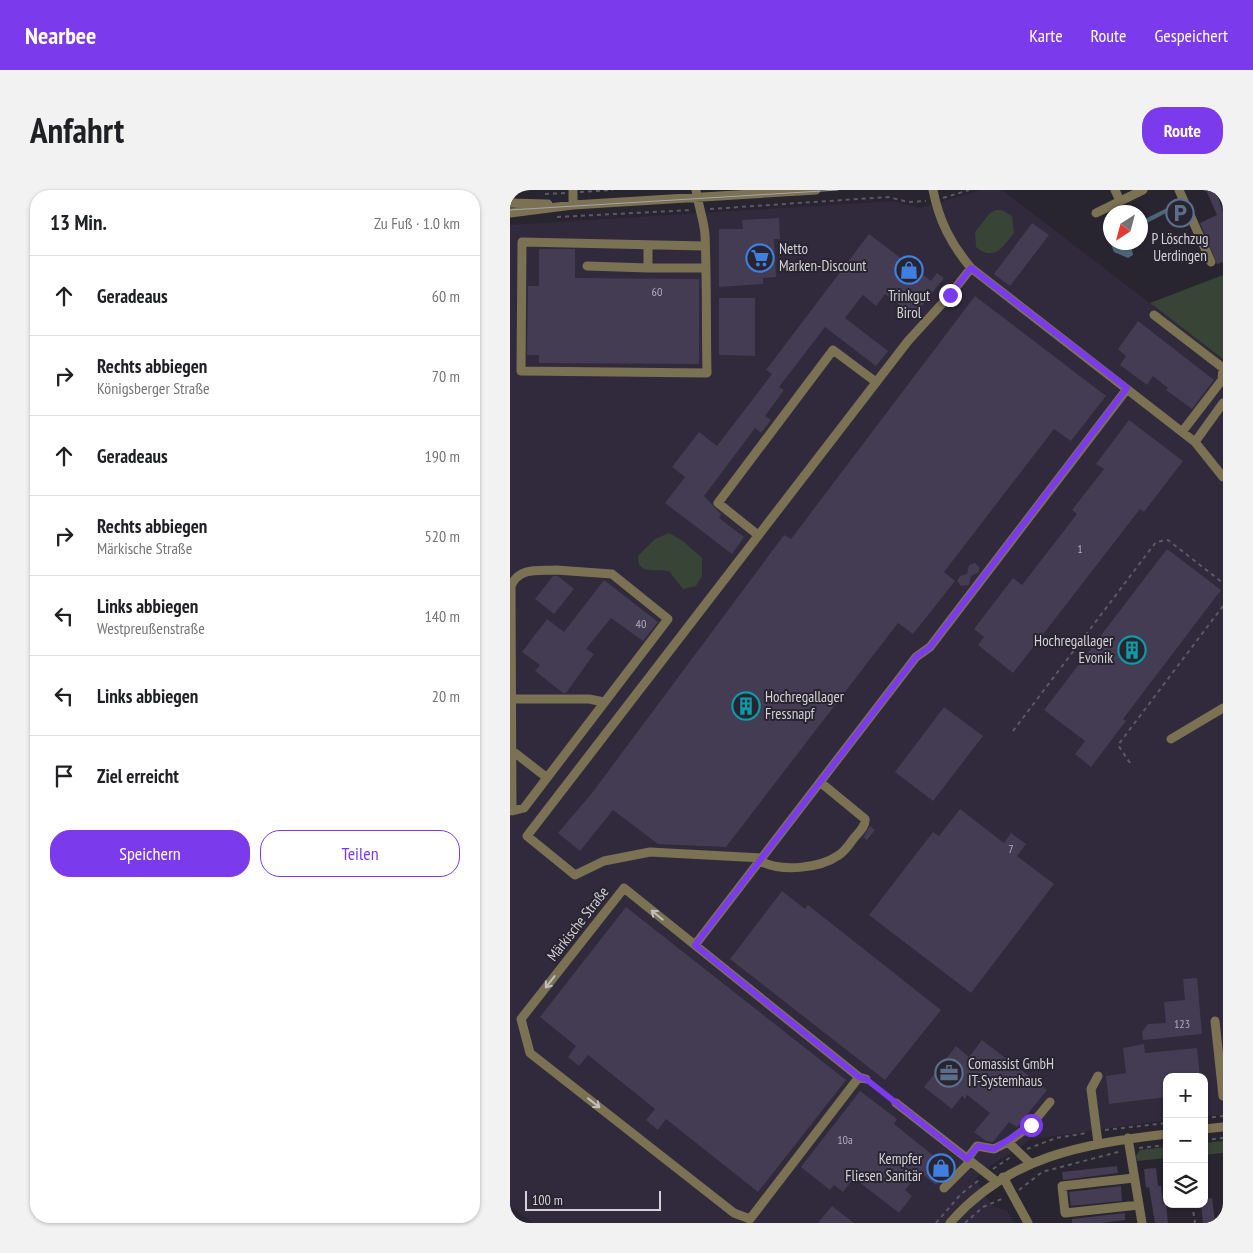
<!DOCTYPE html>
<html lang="de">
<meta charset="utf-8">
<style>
body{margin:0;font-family:"PT Sans Narrow",sans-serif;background:#f2f2f2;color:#202124}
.controls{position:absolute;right:15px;bottom:15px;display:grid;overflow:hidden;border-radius:10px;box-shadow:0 1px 4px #0004}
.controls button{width:45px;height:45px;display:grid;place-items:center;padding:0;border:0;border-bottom:1px solid #e0e0e0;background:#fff;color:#202124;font:25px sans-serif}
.compass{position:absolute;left:593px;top:15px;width:45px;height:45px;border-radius:50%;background:#fff;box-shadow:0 1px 4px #0004;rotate:216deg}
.scale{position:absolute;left:15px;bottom:12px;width:136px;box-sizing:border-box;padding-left:5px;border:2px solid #d4d1da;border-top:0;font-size:14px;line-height:18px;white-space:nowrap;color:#d4d1da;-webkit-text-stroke:4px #282531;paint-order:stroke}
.stop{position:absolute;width:15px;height:15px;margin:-11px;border:4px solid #7c3aed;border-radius:50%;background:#fff}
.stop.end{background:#7c3aed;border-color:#fff;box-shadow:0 1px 5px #0008}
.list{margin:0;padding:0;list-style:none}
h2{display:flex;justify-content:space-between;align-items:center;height:65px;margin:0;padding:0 20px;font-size:21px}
h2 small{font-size:16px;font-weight:400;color:#757577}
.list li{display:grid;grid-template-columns:32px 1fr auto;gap:15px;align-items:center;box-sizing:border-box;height:80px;padding:0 20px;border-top:1px solid #e0e0e0}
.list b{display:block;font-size:19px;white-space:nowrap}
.list p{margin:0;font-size:16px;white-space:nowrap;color:#757577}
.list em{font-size:16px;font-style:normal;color:#757577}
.actions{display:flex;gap:10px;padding:15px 20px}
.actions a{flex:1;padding:11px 0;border:1px solid #7c3aed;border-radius:20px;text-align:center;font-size:18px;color:#7c3aed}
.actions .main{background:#7c3aed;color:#fff}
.icon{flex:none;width:28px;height:28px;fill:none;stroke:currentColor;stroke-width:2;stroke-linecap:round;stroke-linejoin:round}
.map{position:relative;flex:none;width:713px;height:1033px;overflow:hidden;border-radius:20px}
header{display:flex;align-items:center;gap:30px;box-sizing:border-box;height:70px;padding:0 25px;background:#7c3aed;color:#fff}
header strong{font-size:24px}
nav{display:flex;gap:28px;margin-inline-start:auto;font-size:18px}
.intro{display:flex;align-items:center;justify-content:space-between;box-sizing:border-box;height:120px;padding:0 30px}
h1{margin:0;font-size:35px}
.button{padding:12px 22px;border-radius:20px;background:#7c3aed;color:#fff;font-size:18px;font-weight:700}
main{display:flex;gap:30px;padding:0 30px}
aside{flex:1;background:#fff;border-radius:20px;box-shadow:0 1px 4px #0004}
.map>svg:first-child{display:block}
</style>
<header>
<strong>Nearbee</strong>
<nav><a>Karte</a><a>Route</a><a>Gespeichert</a></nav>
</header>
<div class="intro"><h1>Anfahrt</h1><a class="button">Route</a></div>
<main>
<aside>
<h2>13 Min.<small>Zu Fuß · 1.0 km</small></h2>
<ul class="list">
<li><svg class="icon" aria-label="ahead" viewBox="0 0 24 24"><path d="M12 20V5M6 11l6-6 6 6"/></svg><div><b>Geradeaus</b></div><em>60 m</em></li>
<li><svg class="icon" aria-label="right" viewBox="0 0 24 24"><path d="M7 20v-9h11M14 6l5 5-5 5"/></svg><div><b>Rechts abbiegen</b><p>Königsberger Straße</p></div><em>70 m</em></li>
<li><svg class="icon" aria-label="ahead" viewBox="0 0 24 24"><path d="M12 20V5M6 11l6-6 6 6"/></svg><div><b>Geradeaus</b></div><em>190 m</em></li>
<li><svg class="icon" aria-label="right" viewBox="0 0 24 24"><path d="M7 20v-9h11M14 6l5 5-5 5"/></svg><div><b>Rechts abbiegen</b><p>Märkische Straße</p></div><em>520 m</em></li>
<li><svg class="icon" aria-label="left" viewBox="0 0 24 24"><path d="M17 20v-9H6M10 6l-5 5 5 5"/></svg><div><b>Links abbiegen</b><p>Westpreußenstraße</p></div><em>140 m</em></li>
<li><svg class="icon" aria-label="left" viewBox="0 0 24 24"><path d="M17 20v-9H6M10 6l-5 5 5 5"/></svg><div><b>Links abbiegen</b></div><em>20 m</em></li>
<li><svg class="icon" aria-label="arrive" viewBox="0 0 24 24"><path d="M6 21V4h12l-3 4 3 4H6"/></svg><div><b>Ziel erreicht</b></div></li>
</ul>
<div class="actions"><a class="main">Speichern</a><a>Teilen</a></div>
</aside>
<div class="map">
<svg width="713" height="1033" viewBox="0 0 713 1033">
<rect width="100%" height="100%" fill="#282531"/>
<path fill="#302a3c" d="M 471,0 L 492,0 L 713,169 L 713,924 L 694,926 L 694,887 L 657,887 L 657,930 L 522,949 L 477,978 L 465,989 L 482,1016 L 497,1021 L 504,1033 L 23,1033 L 0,1016 L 0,35 L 383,11 L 410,18 Z"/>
<path fill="#374436" d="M 486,20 L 492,20 L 502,26 L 504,43 C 493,57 484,72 466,57 L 465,42 L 480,23 Z
M 713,85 L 713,169 L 640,113 Z
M 159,343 L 173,351 L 192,368 L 192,386 L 186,396 L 173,399 L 159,381 C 146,378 127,386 128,366 L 145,349 Z
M 713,951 L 713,963 L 694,965 L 694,953 Z
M 657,957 L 657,968 L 627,971 L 626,966 L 630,960 Z"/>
<path fill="#4d6677" d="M 657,18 L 658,22 L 631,36 L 631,31 Z
M 600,36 L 600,52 L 621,53 L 623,65 L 618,68 L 604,62 L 597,45 Z"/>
<path fill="#433c53" d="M 696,0 L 706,0 L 713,23 L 713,72 L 707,74 L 690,33 L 707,25 Z
M 269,28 L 270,49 L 264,49 L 266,87 L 253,88 L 253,94 L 209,97 L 209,39 L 233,39 L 232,30 Z
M 522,33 L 539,45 L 500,96 L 484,84 Z
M 359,44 L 421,91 L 427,83 L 434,88 L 404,126 L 375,104 L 366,116 L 353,105 L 348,111 L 335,128 L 378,161 L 366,176 L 315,137 L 269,197 L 274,200 L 255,226 L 261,230 L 251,243 L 245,238 L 194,306 L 211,324 L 209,328 L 234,347 L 222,364 L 155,313 L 175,287 L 162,277 L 189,242 L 207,256 L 262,184 L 256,180 Z
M 29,59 L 65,59 L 65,88 L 189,89 L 189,174 L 29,173 L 29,165 L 17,165 L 18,96 L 29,96 Z
M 465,106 L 596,206 L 561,251 L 544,239 L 434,382 L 445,391 L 403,444 L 388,433 L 216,657 L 148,654 L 103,620 L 70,661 L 48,643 L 82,603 L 274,345 L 281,349 Z
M 209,108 L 245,108 L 245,166 L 209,165 Z
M 628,131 L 704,190 L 682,219 L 656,200 L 658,198 L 643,186 L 637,195 L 610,175 L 616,166 L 608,159 Z
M 619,230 L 673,271 L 634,322 L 630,319 L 503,483 L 468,455 L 474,447 L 464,439 L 503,388 L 512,395 L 567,324 L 562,320 L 594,279 L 586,274 Z
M 657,359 L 711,400 L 613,529 L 616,531 L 581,577 L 565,564 L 575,551 L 534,520 Z
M 465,373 L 469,377 L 469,382 L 461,386 L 459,395 L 451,396 L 447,391 L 450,386 L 457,384 L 459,375 Z
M 43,386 L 48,386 L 64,399 L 44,424 L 25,409 Z
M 94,390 L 148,432 L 133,451 L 101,428 L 76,459 L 84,464 L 56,503 L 53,503 L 25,481 L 30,475 L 12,462 L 37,429 L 54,442 Z
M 434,517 L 473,546 L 423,611 L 385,582 Z
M 450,619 L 494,653 L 501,643 L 516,654 L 507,666 L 544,694 L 461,803 L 359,725 L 423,642 L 429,646 Z
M 360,636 L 365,640 L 357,650 L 353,647 Z
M 272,701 L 295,719 L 298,715 L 431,820 L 375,890 L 220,769 Z
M 116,717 L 336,890 L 248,1002 L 156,929 L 148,940 L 136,930 L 145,919 L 78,865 L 69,876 L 58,867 L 66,856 L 30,827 Z
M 687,788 L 692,844 L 633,850 L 632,842 L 638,834 L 656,833 L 654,812 L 675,810 L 673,789 Z
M 472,850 L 537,900 L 507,937 L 499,932 L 483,952 L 476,951 L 464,942 L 480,923 L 457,905 L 455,909 L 452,906 L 442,919 L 414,897 L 446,856 L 459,867 Z
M 634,854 L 635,863 L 687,858 L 690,887 L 654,887 L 657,907 L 599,914 L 596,886 L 616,883 L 613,858 Z
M 350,901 L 387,929 L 384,934 L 440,979 L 426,995 L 410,982 L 395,1000 L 402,1006 L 389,1023 L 344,988 L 333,1002 L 324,995 L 320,1000 L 291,977 Z
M 607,976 L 608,983 L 553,990 L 552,982 Z
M 646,978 L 648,996 L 651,996 L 653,1014 L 656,1013 L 658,1033 L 645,1033 L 639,997 L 636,998 L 634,979 Z
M 611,996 L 612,1011 L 561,1016 L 559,1002 Z
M 702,1008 L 705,1033 L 693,1033 L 691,1014 L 694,1014 L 694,1009 Z
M 322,1016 L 344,1033 L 308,1033 Z
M 615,1023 L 615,1030 L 591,1033 L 562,1033 L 562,1029 Z"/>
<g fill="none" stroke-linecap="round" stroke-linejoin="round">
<path stroke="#5c5964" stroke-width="2" stroke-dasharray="4 4" stroke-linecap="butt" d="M 70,2 L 103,0
M 35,4 L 56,3
M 433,8 L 459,0
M 200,19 L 378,7 L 398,12 L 416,11
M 47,27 L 182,20
M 503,541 L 646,352 L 658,350 L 713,393
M 620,573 L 608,555 L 713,416
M 362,895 L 380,909
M 694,928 L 713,926
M 595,940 L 657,933
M 694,950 L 713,948
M 629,958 L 657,955
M 517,959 L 546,948 L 577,943
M 483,979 L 502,966
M 509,1000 L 532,982 L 612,961
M 682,1014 L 685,1033
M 426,1033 L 451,1004 L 469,990
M 455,1033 L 473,1017 L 494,1008"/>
<path stroke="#7b7153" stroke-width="9" d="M 186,0 C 188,15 194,30 195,45 C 197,91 196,137 197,183 L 11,181 L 12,52 L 195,56
M 423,0 C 429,31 441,54 461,78 L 685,252 L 713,287
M 605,0 L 610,11
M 669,0 L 701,72
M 0,13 L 38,14
M 63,15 L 63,0
M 0,23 L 63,15 L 306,0
M 586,23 L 633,0
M 138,55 L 138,78 L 195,78
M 77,76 L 138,78
M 644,125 L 713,178 L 712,190 L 672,242
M 685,252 L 713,213
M 248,345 L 208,313 L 323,160 L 366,192
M 46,380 L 102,384 L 158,429 L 14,618 L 2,621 L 1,396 C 9,377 28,381 46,380 Z
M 1,509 L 79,509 L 94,512
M 661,549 L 713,518
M 0,559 L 36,587
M 252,668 L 140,662 L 94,671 L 65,685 L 17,646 L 398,151 L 440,105 L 461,78
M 250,671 C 271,682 309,679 329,665 C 335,661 339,655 344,648 C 349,642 356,636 355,629 L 310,592
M 185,755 L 406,467 L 420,457 L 617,199
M 705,831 L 713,906
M 588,886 L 581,899 L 588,953
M 349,887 L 240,1029 L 224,1023 L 20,863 L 11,829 L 114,698 L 349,887 L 356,889
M 386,913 L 486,991
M 694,939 L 713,937
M 618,948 L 632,1033
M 498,952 L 521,935 L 540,912
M 457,969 L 467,956 L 484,959 L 498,952 L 520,973
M 493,987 L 518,1033
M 624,988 L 552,996 L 555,1023 L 629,1015
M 434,998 L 460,972
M 440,1033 C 498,966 573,954 657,944"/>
<path stroke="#a8a5af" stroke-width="1" d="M 0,20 L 328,0"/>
</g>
<defs><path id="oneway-shaft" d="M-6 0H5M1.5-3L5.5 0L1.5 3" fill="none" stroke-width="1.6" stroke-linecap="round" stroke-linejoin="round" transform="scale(1.25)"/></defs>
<g stroke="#c2bebf">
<use href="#oneway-shaft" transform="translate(147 725) rotate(-141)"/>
<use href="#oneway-shaft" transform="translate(40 792) rotate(128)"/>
<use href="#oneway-shaft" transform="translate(84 913) rotate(38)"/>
</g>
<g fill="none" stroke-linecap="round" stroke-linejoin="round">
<path stroke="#7c3aed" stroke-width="6" d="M 440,105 L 461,78 L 617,198 L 420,457 L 406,467 L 185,755 L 349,887 L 356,889 L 457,969 L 468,956 L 484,959 L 521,935"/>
</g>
<defs>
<g id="parking-ring" transform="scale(1.4375)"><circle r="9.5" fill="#282531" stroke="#5c6f8a" stroke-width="1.5"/><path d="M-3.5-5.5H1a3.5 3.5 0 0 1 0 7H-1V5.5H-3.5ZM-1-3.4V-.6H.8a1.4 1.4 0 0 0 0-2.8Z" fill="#5c6f8a"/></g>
<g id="supermarket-ring" transform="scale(1.4375)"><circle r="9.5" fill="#282531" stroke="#3f7fe0" stroke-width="1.5"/><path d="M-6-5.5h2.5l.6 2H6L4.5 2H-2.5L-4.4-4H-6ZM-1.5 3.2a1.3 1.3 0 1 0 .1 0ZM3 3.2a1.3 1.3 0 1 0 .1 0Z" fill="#3f7fe0"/></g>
<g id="shop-ring" transform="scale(1.4375)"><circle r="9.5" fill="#282531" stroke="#3f7fe0" stroke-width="1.5"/><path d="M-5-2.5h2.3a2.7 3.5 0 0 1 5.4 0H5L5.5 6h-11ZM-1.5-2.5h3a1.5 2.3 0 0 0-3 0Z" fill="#3f7fe0"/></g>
<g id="building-ring" transform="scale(1.4375)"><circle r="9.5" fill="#282531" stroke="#0f9aa8" stroke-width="1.5"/><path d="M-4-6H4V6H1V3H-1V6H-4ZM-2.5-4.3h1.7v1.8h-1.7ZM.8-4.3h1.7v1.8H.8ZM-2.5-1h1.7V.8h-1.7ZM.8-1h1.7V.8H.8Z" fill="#0f9aa8"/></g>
<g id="office-ring" transform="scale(1.4375)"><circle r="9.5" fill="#282531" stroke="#5c6f8a" stroke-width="1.5"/><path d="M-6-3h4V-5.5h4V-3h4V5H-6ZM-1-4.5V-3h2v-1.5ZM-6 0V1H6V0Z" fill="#5c6f8a"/></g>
</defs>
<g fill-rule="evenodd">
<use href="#parking-ring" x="670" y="23"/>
<use href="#supermarket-ring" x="250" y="68"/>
<use href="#shop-ring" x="399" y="80"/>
<use href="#building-ring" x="622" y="460"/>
<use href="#building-ring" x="236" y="516"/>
<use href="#office-ring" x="439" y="883"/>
<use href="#shop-ring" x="431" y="978"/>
</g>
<g text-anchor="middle" stroke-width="4" stroke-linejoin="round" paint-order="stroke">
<g font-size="12" fill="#b0acb8">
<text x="147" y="106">60</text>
<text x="570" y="363">1</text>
<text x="131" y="438">40</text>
<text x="501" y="663">7</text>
<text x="672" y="838">123</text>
<text x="335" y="954">10a</text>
</g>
<g font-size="15" fill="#d4d1da" stroke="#282531" text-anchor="start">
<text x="670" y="54" text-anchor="middle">P Löschzug<tspan x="670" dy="17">Uerdingen</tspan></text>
<text x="269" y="64">Netto<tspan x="269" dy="17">Marken-Discount</tspan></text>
<text x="399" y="111" text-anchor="middle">Trinkgut<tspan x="399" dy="17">Birol</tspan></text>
<text x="603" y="456" text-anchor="end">Hochregallager<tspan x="603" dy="17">Evonik</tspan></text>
<text x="255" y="512">Hochregallager<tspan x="255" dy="17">Fressnapf</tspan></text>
<text x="458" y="879">Comassist GmbH<tspan x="458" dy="17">IT-Systemhaus</tspan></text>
<text x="412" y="974" text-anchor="end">Kempfer<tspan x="412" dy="17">Fliesen Sanitär</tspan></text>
</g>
<g font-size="15" fill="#d4d1da" stroke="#282531">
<text transform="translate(68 734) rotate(-52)" y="5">Märkische Straße</text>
</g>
</g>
</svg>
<div class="controls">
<button>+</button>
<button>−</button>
<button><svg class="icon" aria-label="layers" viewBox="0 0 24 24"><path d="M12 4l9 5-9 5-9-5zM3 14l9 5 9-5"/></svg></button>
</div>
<svg class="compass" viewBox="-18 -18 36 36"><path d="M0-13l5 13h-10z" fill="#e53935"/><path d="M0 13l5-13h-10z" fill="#757577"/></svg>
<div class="scale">100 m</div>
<div class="stop" style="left:521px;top:935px"></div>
<div class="stop end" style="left:440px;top:105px"></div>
</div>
</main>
